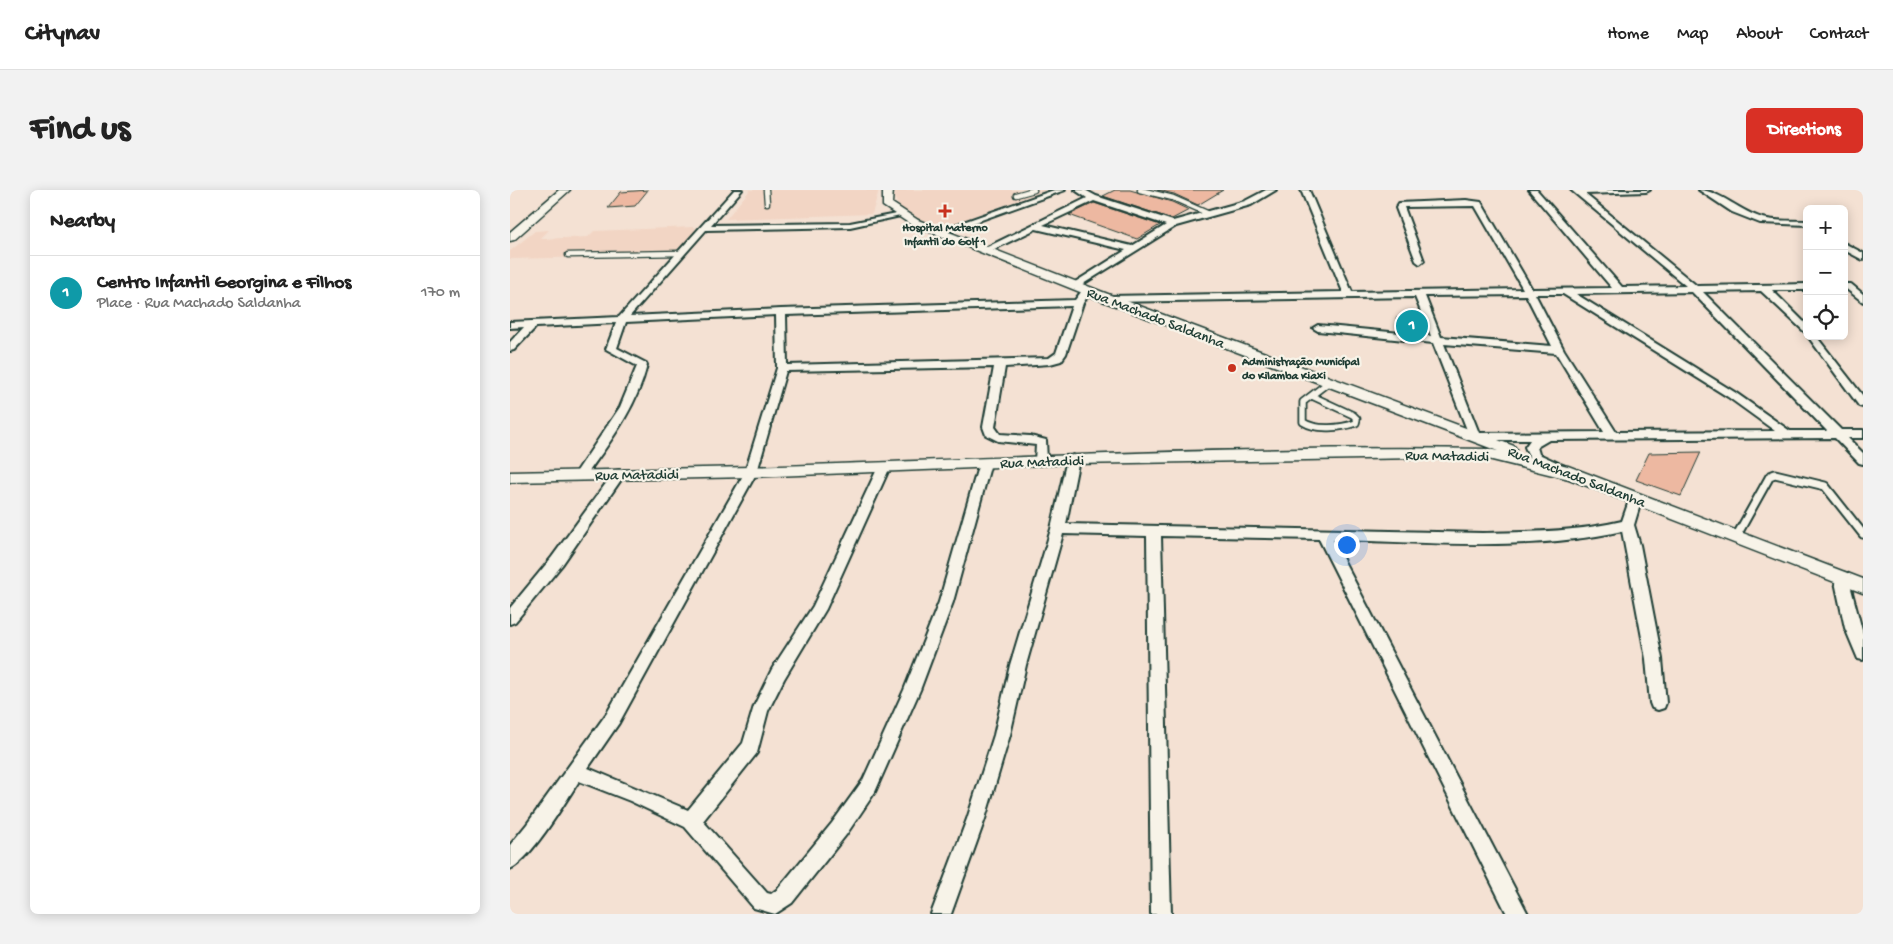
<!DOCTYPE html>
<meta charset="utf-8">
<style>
body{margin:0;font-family:"Gochi Hand",sans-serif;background:#f2f2f2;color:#222}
.controls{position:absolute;right:15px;top:15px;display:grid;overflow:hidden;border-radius:8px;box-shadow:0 2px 12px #0003}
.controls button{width:45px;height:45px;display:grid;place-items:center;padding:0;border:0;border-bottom:1px solid #e0e0e0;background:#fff;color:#222;font:25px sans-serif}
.you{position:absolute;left:836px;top:354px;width:18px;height:18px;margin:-12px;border:4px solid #fff;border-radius:50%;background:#1a73e8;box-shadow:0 0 0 8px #1a73e833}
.badge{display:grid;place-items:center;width:32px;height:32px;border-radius:50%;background:#d93025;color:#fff;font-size:16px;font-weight:700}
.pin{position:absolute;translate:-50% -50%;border:2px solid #fff;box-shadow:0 1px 5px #0006}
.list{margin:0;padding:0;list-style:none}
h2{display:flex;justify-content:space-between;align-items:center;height:65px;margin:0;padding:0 20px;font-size:21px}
h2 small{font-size:16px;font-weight:400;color:#767676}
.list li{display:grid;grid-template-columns:32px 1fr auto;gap:15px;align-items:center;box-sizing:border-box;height:75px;padding:0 20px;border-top:1px solid #e0e0e0}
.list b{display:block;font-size:19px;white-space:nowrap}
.list p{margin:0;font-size:16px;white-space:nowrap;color:#767676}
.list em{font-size:16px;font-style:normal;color:#767676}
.icon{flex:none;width:28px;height:28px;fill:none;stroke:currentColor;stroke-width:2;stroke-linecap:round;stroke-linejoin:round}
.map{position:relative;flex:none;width:1353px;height:724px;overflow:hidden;border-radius:8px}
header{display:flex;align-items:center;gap:30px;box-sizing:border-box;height:70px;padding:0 25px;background:#fff;border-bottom:1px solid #e0e0e0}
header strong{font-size:24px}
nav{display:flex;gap:28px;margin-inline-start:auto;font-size:18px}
.intro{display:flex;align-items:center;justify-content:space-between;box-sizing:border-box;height:120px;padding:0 30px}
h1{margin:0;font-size:35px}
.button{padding:12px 22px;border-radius:8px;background:#d93025;color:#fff;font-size:18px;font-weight:700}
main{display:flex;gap:30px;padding:0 30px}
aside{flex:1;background:#fff;border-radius:8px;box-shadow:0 2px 12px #0003}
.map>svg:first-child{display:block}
</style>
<header>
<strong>Citynav</strong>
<nav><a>Home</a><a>Map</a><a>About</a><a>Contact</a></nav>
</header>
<div class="intro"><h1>Find us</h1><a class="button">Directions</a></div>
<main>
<aside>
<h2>Nearby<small></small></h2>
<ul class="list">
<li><span class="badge" style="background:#0f9aa8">1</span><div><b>Centro Infantil Georgina e Filhos</b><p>Place · Rua Machado Saldanha</p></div><em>170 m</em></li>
</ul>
</aside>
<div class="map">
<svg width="1353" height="724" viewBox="0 0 1353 724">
<rect width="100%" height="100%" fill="#f4e1d3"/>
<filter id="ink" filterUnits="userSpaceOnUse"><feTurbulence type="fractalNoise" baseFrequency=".02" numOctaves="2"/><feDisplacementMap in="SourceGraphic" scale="10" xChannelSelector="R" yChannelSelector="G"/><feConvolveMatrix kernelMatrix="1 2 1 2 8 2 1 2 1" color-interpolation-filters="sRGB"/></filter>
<g filter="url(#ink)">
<path fill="#f2d5c4" d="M 240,0 L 369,0 L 362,24 L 216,29 Z
M 386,0 L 536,0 L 431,38 L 399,25 L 389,17 L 384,7 Z
M 184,37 L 186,41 L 163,65 L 0,69 L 0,61 L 25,41 L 39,40 L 30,49 L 78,47 L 84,41 Z"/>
<path fill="#edb8a1" stroke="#1f3d34" d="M 138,0 L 125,16 L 98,18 L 111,2 Z
M 605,0 L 620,0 L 662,12 L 679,20 L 662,29 L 593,6 Z
M 647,0 L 713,0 L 688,15 L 664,4 Z
M 584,13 L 650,35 L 627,49 L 559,25 Z
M 886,128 L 912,129 L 918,144 L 891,141 Z
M 1191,262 L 1171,306 L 1126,290 L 1139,263 Z"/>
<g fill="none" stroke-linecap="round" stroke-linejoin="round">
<g stroke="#1f3d34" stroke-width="7">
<path id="service-far2" d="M 256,0 L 257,13
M 630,0 L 663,8 L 697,23
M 506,5 L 524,0
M 58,65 L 171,63"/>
</g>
<g stroke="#1f3d34" stroke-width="9">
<path id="service-far1" d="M 802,206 L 843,225 L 847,229 L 846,233 C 831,238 807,241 793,232 L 793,212 L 819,192"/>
</g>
<g stroke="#1f3d34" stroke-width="11">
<path id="service" d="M 1226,347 L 1260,286 L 1265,284 L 1315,296 L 1353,344"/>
</g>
<g stroke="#1f3d34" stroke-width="4">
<path id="minor" d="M 224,0 L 232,0 L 201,35 L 340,33 L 391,23 L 395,25 L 340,37 L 196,40 L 120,126 L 271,119 L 565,110 L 574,98 L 582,100 L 573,113 L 556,164 L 551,171 L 540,174 L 495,177 L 485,237 L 490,244 L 520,246 L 536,250 L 537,271 L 531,275 L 525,271 L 526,255 L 488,251 L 476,245 L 473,237 L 484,177 L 276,181 L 247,282 L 109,533 L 78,578 L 178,620 L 233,553 L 244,516 L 262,479 L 303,416 L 368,277 L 370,274 L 378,274 L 380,277 L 316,419 L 274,489 L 258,521 L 247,563 L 193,631 L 257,703 L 261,704 L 268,699 L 322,633 L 353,590 L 394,500 L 429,412 L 469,273 L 475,269 L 481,273 L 443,412 L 410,500 L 365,602 L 336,645 L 282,713 L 265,724 L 244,718 L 175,637 L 120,611 L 69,591 C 56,611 20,671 0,679 L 0,655 L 17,634 L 97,523 L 235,282 L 267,178 L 266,125 L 116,132 L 107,158 L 136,173 L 137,175 C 127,217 100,252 75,287 L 71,288 L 65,284 L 110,217 L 127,176 L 96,159 L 106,133 L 26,137 L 4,160 L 0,161 L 0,152 L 14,137 L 0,138 L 0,132 L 109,127 ZM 562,116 L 546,163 L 539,168 L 277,175 L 276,125 Z
M 544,0 L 555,0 L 432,44 L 425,42 Z
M 565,0 L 575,0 L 586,6 L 663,31 L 735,11 L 756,0 L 766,0 L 741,15 L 666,36 L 565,99 L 560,96 L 562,94 L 616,60 L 526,39 L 478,62 L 471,60 L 577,8 ZM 584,11 L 656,35 L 622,56 L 533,35 Z
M 791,0 L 799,0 L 842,102 L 1013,99 L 965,16 L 894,17 L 914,71 L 910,74 L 906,71 L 886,18 L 889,13 L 956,10 L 971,12 L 1022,99 L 1102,98 L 1019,0 L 1027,0 L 1112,97 L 1176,96 L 1061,0 L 1140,0 L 1136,2 L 1075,4 L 1187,96 L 1297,94 L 1297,100 L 1262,100 L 1297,135 L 1297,144 L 1251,101 L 1193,102 L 1331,240 L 1353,240 L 1353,248 L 1338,248 L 1353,263 L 1353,274 L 1349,273 L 1325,248 L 1039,250 L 1027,257 L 1029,264 L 1055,276 L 1057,279 L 1055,282 L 1051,283 L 1020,269 L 1015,257 L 1020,250 L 961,250 L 923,153 L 808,141 L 803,138 L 808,135 L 921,146 L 905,107 L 599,112 L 594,109 L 599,106 L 833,102 ZM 1182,102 L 1317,241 L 1280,241 L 1226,203 L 1066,104 ZM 1025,104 L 1053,104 L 1218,207 L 1265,241 L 1106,242 L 1054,160 ZM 1016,105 L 1042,156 L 931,147 L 915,106 ZM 934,154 L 1046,163 L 1094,242 L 969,243 Z
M 1189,0 C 1209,0 1232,23 1253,28 C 1267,32 1283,30 1297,31 L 1297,35 L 1250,33 L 1222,22 Z
M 1334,53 L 1353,63 L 1353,70 L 1334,60 Z
M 1335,94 L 1341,94 L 1353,104 L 1353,112 L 1335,98 Z
M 1297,145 L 1306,146 L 1353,206 L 1353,217 L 1349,216 Z
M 563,265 L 569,269 L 556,334 L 972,343 C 1019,342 1066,342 1112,331 L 1121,305 L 1131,305 L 1132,308 L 1124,335 L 1130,355 L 1152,469 L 1156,513 L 1154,518 L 1148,520 L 1142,518 L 1140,513 L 1136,469 L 1112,341 C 1019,362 918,352 823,350 L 1018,724 L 997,724 L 809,349 L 651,346 L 661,724 L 641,724 L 637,346 L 553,344 L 516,475 L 500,545 L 475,629 L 441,724 L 421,724 L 457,629 L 484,545 L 500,475 L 541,339 L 557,269 Z
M 109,280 L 115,284 L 52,375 L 5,432 L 0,434 L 0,418 L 42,367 L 105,281 Z
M 1331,382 L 1336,383 L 1338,387 L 1353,444 L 1353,470 L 1348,469 L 1335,438 L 1324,387 L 1326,383 Z"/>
</g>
<g stroke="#1f3d34" stroke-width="3">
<path id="tertiary" d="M 49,0 L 60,0 L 4,50 L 0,51 L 0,42 Z
M 373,0 L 383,0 L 382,13 L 408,30 L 603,106 L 1004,256 L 1007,260 L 1001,264 L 1058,276 L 1353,389 L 1353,403 L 1059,289 L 978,269 L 909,268 L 563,274 L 241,287 L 0,292 L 0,282 C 80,280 161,279 241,277 C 487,269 732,255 978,259 L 988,261 L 595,112 L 400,34 L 373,16 Z"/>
</g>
<use href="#service-far2" stroke="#f7f3e8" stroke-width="4.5"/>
<use href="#service-far1" stroke="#f7f3e8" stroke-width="5.5"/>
<use href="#service" stroke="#f7f3e8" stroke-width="7"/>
<use href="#minor" fill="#f7f3e8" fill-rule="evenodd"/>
<use href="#tertiary" fill="#f7f3e8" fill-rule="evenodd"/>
</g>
</g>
<g fill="#c8321e" stroke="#f7f3e8" stroke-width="2">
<path d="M432.5 13.5h5v5h5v5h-5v5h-5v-5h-5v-5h5z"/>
<circle cx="722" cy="178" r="5"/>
</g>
<g text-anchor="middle" stroke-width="4.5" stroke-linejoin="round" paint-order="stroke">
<g font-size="12" font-weight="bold" fill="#1f3d34" stroke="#f7f3e8">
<text x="435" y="41">Hospital Materno<tspan x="435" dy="14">Infantil do Golf 1</tspan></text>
<text x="732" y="175" text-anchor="start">Administração Municípal<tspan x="732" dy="14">do Kilamba Kiaxi</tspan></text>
</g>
<g font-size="15" fill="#1f3d34" stroke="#f7f3e8">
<text transform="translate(646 127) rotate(21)" y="5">Rua Machado Saldanha</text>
<text transform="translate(937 265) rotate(1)" y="5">Rua Matadidi</text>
<text transform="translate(532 271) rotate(-2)" y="5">Rua Matadidi</text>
<text transform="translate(127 284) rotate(-1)" y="5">Rua Matadidi</text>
<text transform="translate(1067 286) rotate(21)" y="5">Rua Machado Saldanha</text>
</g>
</g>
</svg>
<div class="controls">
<button>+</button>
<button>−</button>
<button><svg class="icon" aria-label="locate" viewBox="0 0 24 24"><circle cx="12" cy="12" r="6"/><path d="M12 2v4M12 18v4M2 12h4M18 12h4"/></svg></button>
</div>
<div class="you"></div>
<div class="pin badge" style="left:902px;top:136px;background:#0f9aa8">1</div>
</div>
</main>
